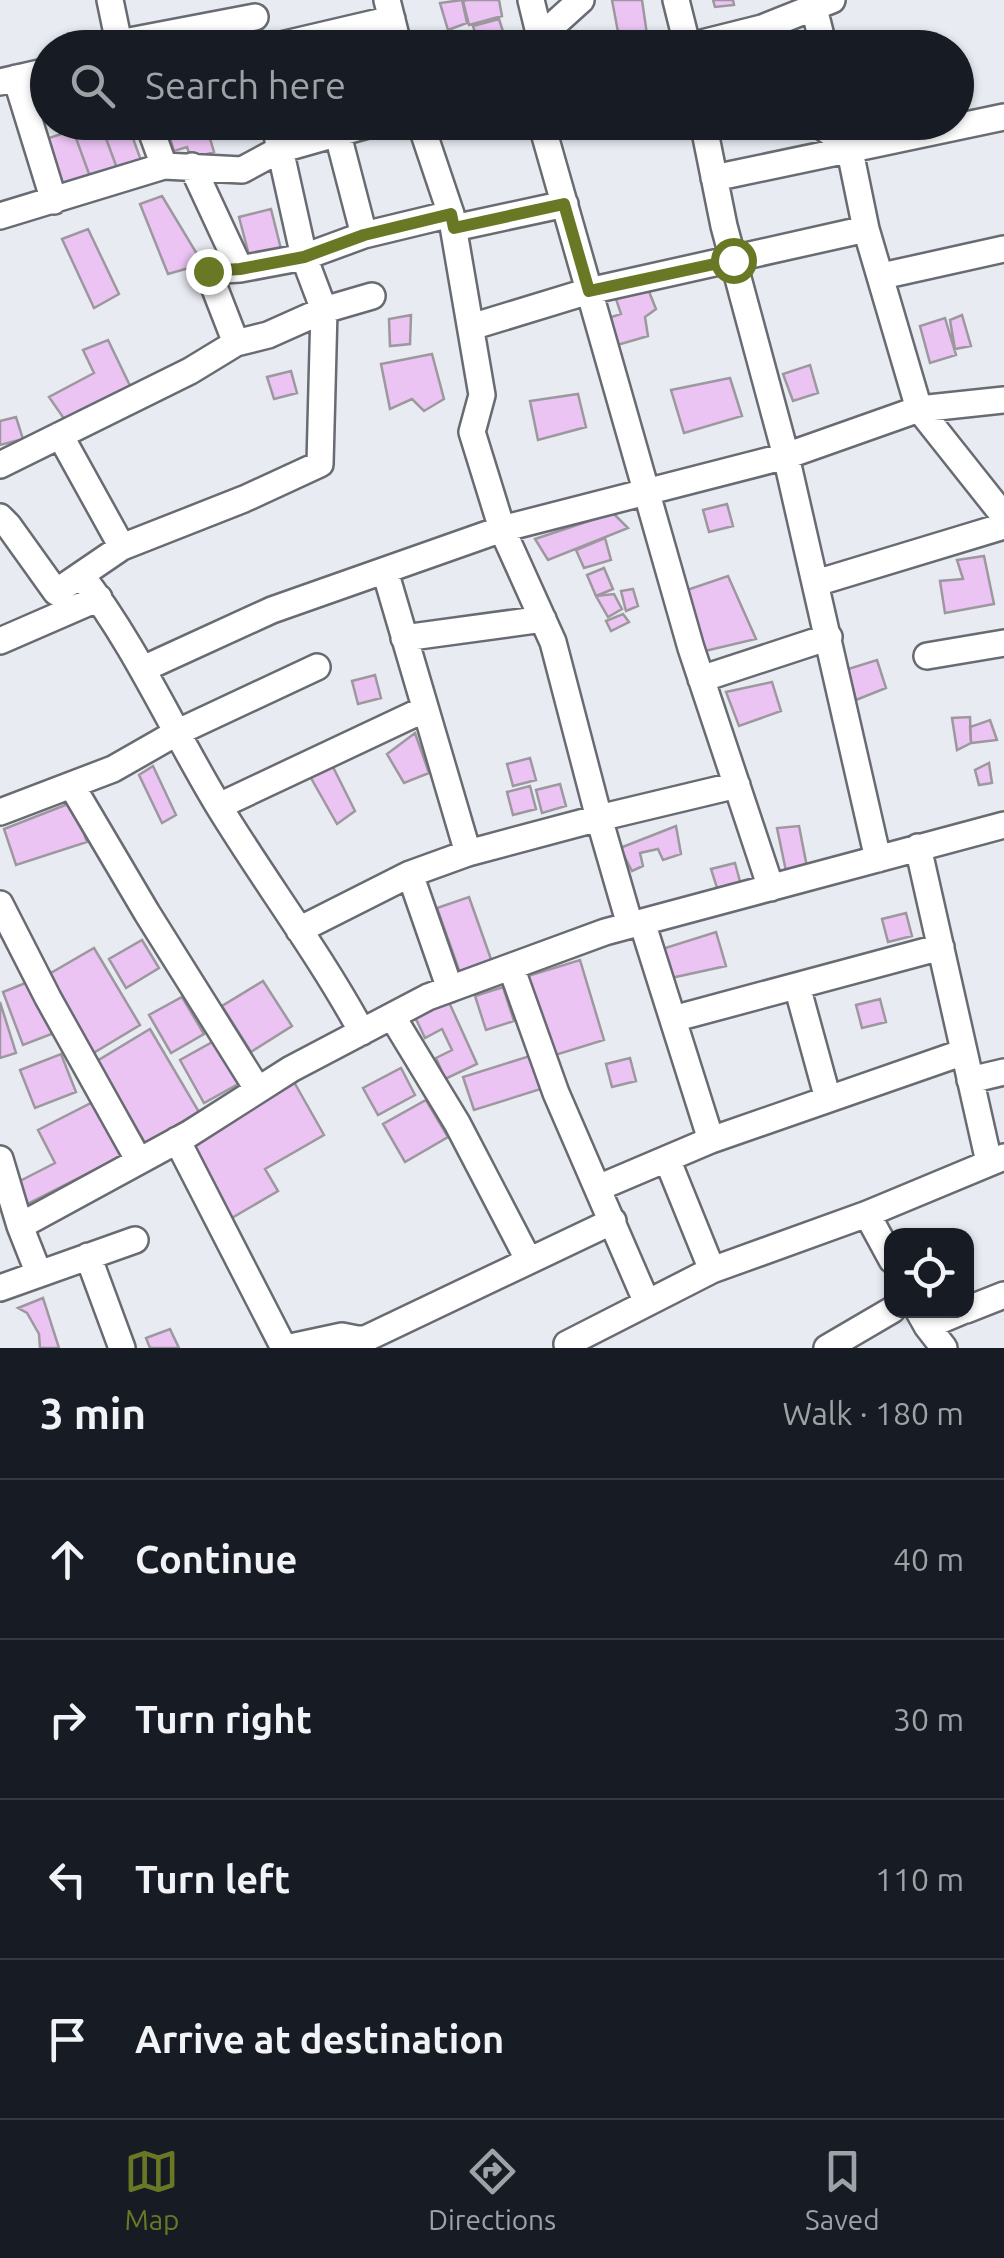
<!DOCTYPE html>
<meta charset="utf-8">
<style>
body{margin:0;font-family:Ubuntu,sans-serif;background:#242831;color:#f1f3f6}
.controls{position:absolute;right:30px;bottom:30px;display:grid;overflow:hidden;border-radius:20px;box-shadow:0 2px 8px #0004}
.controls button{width:90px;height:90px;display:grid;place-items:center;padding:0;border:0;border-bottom:2px solid #363941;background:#171b24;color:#f1f3f6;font:50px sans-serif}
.stop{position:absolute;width:30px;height:30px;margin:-22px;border:8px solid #697825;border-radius:50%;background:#fff}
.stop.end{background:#697825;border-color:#fff;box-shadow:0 2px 10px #0008}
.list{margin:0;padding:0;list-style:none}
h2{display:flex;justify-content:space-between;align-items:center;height:130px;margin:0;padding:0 40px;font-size:42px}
h2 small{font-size:32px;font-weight:400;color:#9ea1a6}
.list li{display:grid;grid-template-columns:65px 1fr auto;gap:30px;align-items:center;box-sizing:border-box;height:160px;padding:0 40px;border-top:2px solid #363941}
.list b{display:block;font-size:38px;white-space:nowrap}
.list em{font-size:32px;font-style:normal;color:#9ea1a6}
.icon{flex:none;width:55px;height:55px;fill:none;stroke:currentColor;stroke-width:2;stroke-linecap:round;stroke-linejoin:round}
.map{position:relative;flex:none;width:1004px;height:1348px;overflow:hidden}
.search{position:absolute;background:#171b24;box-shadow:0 2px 8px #0004;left:30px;right:30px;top:30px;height:110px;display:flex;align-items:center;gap:25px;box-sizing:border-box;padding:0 35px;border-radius:55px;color:#9ea1a6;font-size:38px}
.sheet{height:770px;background:#171b24}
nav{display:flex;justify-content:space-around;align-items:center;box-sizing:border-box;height:140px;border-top:2px solid #363941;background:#171b24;font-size:28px;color:#9ea1a6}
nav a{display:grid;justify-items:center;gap:5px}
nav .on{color:#697825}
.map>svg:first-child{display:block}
</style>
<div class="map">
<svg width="1004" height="1348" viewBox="0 0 1004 1348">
<rect width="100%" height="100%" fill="#e8ecf2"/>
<path fill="#ebc4f4" stroke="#9c989e" stroke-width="2.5" d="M 462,0 L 467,23 L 448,30 L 440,3 Z
M 467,0 L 499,0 L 502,16 L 469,25 L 463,1 Z
M 612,0 L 642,0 L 648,41 L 621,48 Z
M 713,0 L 733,0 L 734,5 L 715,7 Z
M 499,19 L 507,44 L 534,39 L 536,48 L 480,48 L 473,26 Z
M 96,122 L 100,122 L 118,171 L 92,182 L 73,130 Z
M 100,122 L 127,122 L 142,163 L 118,171 Z
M 165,122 L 205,122 L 214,152 L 191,159 L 187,147 L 174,151 Z
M 73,130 L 92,182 L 65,192 L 46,139 Z
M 162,196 L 203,264 L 168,274 L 140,204 Z
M 271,209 L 282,253 L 250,259 L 239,217 Z
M 88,229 L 119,294 L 94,308 L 62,239 Z
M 648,289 L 656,309 L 645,317 L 648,336 L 614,346 L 605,319 L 621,314 L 615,296 Z
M 411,315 L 410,344 L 390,346 L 389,319 Z
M 962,315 L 971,346 L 955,349 L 950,320 Z
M 945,318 L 956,355 L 930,363 L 920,326 Z
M 108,340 L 133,392 L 67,423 L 49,397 L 94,373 L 83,350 Z
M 432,354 L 444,399 L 424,411 L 412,399 L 390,409 L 381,364 Z
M 810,365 L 818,393 L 793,401 L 783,374 Z
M 291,371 L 297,393 L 274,399 L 267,377 Z
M 730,378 L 742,416 L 684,433 L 671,390 Z
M 578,394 L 586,427 L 538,440 L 530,401 Z
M 16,417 L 23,439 L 0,445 L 0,421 Z
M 727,504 L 733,526 L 709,532 L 703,510 Z
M 613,513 L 628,528 L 548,560 L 535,539 Z
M 605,538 L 611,560 L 584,568 L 576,550 Z
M 984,556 L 994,604 L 945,613 L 940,581 L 963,579 L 957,560 Z
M 604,568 L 613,589 L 596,596 L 587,575 Z
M 728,576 L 756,639 L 705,651 L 684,591 Z
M 633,589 L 638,606 L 626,611 L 621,591 Z
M 614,594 L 622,609 L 608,617 L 596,596 Z
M 623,614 L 629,622 L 611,631 L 606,621 Z
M 877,660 L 886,688 L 856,700 L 848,669 Z
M 375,675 L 381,698 L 358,704 L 352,681 Z
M 772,682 L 781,711 L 739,726 L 726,692 Z
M 970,717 L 971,743 L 957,750 L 952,718 Z
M 990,720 L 997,740 L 971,743 L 970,727 Z
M 415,733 L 429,773 L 404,783 L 387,754 Z
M 530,758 L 536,780 L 513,786 L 507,764 Z
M 330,761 L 355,811 L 337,824 L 311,778 Z
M 989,763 L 992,783 L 979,785 L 975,770 Z
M 153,766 L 176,815 L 162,823 L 139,775 Z
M 560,784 L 566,806 L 542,813 L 536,790 Z
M 530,786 L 536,809 L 513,815 L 507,792 Z
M 73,802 L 87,842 L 16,865 L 4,829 Z
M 676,826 L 681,854 L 663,860 L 658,849 L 640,853 L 643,866 L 632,871 L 620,848 Z
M 799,826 L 807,867 L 786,871 L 777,828 Z
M 735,863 L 741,885 L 718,891 L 711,869 Z
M 469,897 L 492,962 L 460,973 L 437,908 Z
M 906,913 L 912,936 L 888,942 L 882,919 Z
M 716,932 L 726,966 L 671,978 L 662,949 Z
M 142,940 L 159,968 L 126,988 L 109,959 Z
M 94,948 L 140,1025 L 90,1055 L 44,977 Z
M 580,960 L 604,1040 L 552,1056 L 528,976 Z
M 33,980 L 54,1033 L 23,1045 L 3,992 Z
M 263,981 L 292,1026 L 251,1052 L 222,1006 Z
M 503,987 L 514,1021 L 486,1030 L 475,996 Z
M 182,997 L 204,1034 L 171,1053 L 149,1015 Z
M 880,999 L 886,1022 L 862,1028 L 856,1005 Z
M 448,1000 L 477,1064 L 445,1079 L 436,1058 L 452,1050 L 442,1029 L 425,1038 L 414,1015 Z
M 0,1002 L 16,1053 L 0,1058 Z
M 150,1029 L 199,1112 L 145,1143 L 97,1061 Z
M 216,1040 L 240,1083 L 204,1103 L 180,1060 Z
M 61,1054 L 76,1092 L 35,1108 L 20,1070 Z
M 533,1055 L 544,1088 L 474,1110 L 463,1077 Z
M 630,1058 L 636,1081 L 612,1087 L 606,1064 Z
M 401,1068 L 415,1095 L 378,1115 L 363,1088 Z
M 294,1082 L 324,1135 L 265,1169 L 278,1191 L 230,1219 L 186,1143 Z
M 426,1100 L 448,1137 L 405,1162 L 383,1124 Z
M 93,1102 L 122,1156 L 27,1204 L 16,1183 L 55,1163 L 38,1130 Z
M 43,1298 L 59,1348 L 40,1348 L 39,1334 L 27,1313 L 18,1308 Z
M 170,1329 L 179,1348 L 150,1348 L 146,1338 Z"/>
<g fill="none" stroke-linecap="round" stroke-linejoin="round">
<g stroke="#686b71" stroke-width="30">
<path id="minor" d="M 110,0 L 120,48
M 387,0 L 399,48
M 531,0 L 540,37
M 676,0 L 688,48
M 812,0 L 824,48
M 119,43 L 255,17
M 268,48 L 392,19
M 543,48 L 540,37 L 581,0
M 682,48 L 762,28 L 832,0
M 16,78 L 54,201
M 0,82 L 48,71
M 148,122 L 164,166
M 420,122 L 451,214 L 482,395 L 472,432 L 502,529 L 553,642 L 599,818 L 630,925
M 541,122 L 691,648 L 771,888
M 703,122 L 724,226 L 786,456 L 878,859
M 816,122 L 851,148
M 844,122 L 866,229 L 919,409 L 1004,516
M 338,135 L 364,235
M 192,166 L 240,269
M 714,178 L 1004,117
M 0,216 L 164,166 L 242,170 L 279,150 L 378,122
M 454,228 L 565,204
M 882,276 L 1004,249
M 471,327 L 589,291 L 866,229
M 236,343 L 208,271 L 240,269 L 304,257 L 364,235 L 451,214
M 60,435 L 122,547
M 0,465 L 190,371 L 236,343 L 268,335 L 324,310 L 372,296
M 0,517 L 8,525 L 56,592 L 122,547 L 244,499 L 320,464 L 324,310 L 304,257 L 274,122
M 385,571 L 468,853
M 81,575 C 136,646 172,729 218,805 C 265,882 319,953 362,1032
M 816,583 L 1004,526
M 404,638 L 543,619
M 0,641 L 99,598
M 927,656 L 1004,643
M 143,669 L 272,610 L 502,529 L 786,456 L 919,409 L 1004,400
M 701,679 L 829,637
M 72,786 L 147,913 L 258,1090
M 219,806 L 425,709
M 0,812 L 113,769 L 176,733 L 317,667
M 918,847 L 989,1162
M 410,874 L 450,989
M 0,904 L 48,998 L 139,1161
M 642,922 L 711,1140
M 299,930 L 410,874 L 468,853 L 599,818 L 737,785
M 511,967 L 556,1093 L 647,1303
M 797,986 L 828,1099
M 392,1016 L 457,1123 L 529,1261
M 673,1019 L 941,947
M 970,1080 L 1004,1072
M 177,1140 L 284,1348
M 0,1159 L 20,1226 L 39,1274
M 667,1159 L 712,1270
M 598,1188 L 711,1140 L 964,1052
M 867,1214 L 892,1260
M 20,1226 L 189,1134 L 291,1069 L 428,997 L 605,932 L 1004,825
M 88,1256 L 122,1348
M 0,1288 L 135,1240
M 918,1310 L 927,1326 L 944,1348
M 966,1310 L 1004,1295
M 927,1326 L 965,1310
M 567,1344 L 712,1270 L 867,1214 L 1004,1157
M 286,1348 L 342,1336 L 357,1339 L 365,1339 L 613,1221
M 827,1348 L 892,1310"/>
</g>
<use href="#minor" stroke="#fff" stroke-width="25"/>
</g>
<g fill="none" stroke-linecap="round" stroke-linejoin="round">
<path stroke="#697825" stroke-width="12" d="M 208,271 L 240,269 L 304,257 L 364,235 L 451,214 L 454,228 L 564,204 L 589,291 L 733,260"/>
</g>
</svg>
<div class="controls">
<button><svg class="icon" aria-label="locate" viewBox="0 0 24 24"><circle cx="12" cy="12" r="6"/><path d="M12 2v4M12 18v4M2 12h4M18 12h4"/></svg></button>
</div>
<div class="stop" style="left:733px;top:260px"></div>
<div class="stop end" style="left:208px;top:271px"></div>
<div class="search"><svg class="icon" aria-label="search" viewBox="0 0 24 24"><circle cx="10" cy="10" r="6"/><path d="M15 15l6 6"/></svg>Search here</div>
</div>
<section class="sheet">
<h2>3 min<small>Walk · 180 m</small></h2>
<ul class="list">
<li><svg class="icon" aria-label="ahead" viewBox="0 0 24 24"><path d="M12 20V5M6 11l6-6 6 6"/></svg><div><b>Continue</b></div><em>40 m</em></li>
<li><svg class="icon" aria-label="right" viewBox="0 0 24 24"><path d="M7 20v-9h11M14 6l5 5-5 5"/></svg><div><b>Turn right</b></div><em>30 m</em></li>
<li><svg class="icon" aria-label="left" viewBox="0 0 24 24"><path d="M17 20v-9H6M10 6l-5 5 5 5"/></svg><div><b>Turn left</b></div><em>110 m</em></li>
<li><svg class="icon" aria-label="arrive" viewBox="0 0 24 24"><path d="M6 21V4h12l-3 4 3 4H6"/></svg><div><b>Arrive at destination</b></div></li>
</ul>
</section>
<nav>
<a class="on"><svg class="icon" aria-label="map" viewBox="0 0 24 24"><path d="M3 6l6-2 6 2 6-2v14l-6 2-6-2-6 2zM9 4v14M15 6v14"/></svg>Map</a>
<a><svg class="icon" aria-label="directions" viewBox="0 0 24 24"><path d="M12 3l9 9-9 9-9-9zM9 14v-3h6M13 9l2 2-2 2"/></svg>Directions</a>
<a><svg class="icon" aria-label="saved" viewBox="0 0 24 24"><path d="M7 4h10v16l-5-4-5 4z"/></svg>Saved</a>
</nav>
